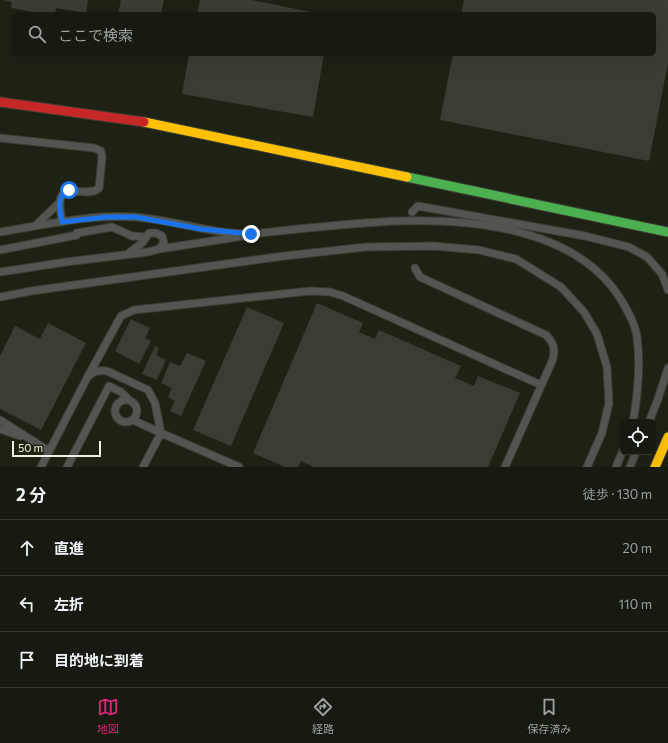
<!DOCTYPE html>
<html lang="ja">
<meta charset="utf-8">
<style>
body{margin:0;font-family:Commissioner,"Noto Sans JP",sans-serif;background:#23271e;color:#f1f3f6}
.controls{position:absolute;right:12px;bottom:12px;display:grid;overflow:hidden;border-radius:6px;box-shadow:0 4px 16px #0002}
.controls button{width:36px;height:36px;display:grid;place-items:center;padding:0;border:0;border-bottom:1px solid #353830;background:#161a10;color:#f1f3f6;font:20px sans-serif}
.scale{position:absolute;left:12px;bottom:10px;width:89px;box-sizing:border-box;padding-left:4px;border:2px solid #edf2e3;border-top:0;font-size:11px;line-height:14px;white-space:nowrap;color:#edf2e3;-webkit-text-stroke:3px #212710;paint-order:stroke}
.stop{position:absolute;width:12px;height:12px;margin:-9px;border:3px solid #1a73e8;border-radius:50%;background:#fff}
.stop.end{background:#1a73e8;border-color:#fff;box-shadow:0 1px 4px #0008}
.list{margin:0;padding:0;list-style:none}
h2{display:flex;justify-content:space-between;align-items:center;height:52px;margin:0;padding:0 16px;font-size:17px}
h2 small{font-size:13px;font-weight:400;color:#9ea19f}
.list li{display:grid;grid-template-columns:26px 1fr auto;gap:12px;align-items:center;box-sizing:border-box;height:56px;padding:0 16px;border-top:1px solid #353830}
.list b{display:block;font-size:15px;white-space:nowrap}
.list em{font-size:13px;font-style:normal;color:#9ea19f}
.icon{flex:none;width:22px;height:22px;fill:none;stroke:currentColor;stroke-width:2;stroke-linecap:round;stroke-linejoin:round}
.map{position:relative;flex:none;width:668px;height:467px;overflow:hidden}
.search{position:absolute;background:#161a10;box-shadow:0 4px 16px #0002;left:12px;right:12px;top:12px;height:44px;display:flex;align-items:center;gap:10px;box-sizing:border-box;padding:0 14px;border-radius:6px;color:#9ea19f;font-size:15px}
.sheet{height:220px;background:#161a10}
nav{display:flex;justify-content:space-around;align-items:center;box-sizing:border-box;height:56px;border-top:1px solid #353830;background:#161a10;font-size:11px;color:#9ea19f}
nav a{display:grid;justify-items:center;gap:2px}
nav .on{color:#db2777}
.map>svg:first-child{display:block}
</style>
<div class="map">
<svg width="668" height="467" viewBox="0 0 668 467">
<rect width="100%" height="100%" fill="#1e2215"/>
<path fill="#3a3e32" d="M 4,0 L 88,0 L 86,13 L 56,8 L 55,14 L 45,14 L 11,8 L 12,2 Z
M 121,0 L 164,0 L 161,14 L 118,14 Z
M 200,0 L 251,0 L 321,14 L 197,14 Z
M 464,0 L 668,0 L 668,63 L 649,161 L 440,120 L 453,54 L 654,54 L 654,14 L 461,14 Z
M 189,54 L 324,54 L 313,117 L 182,94 Z
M 317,303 L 363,323 L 359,332 L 375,339 L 379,330 L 461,366 L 455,378 L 474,386 L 478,376 L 520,393 L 488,467 L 314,467 L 301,461 L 298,467 L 285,467 L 253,453 Z
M 247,307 L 284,323 L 231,446 L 193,430 Z
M 131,319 L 150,328 L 145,338 L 151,341 L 139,364 L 115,351 Z
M 48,323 L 86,343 L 41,430 L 0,409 L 0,356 L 15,326 L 40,339 Z
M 155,346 L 159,348 L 156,355 L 166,360 L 157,380 L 142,374 Z
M 187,353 L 206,361 L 181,416 L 170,411 L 175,401 L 168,397 L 172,388 L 161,383 L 170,362 L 180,366 Z"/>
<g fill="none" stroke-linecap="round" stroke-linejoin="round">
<g stroke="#3a3e33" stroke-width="9">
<path id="lane" d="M 0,138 L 94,148 L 101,151 L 102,157 L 99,188 C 88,199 60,181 60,203 C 60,209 61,216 62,222
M 412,212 L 418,206 L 585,236 L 629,247 L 647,257 L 662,274 L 668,290
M 35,226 L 60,202
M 0,232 C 44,225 90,214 135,217 C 174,220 211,234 251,234 C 264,233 277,231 289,230 C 327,226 365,222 402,221 C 476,219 576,229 620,298 C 627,310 635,323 637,337 C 641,366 638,394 633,422
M 159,249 L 244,236
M 0,250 L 77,235 L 77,233 L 112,227 L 132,236 L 146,237
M 415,268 L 420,277 L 546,335 C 554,343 555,348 553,359 L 505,467
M 0,272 L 66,262 L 148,252 L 159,249 L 164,243 L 162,236 L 156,233 L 149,233 L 143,242 L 129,253
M 0,297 L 31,291 L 284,256 L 366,247 L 434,246 L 479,250 L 516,259 L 561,287 L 584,312 L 597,334 L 607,367 L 609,403 L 602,433 L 587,467
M 87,378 L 121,316 L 134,310 L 310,291 L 330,292 L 343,296 L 541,385
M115 411a11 11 0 1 1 22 0a11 11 0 1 1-22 0Z
M 0,420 L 49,451
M 133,420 L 161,433 L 143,467
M 649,422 L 658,399 L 668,368
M 0,429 L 20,436
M 41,467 L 87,378 C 93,371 98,370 107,371 L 148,390 L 155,403 L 161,433 L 239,467
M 67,467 L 109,386 L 121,392 L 129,400
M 616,467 L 623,450
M 630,467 L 636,452"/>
</g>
<g stroke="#3a3e33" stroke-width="11">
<path id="fast" d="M 407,177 L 668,232"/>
</g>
<g stroke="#3a3e33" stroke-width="11">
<path id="slow" d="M 144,122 L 407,177
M 655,467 L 668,437"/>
</g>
<g stroke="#3a3e33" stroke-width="11">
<path id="jam" d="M 0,102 L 144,122"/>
</g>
<use href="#lane" stroke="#545550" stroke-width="7"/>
<use href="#fast" stroke="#4caf50" stroke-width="9"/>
<use href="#slow" stroke="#ffc107" stroke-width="9"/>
<use href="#jam" stroke="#c62828" stroke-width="9"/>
</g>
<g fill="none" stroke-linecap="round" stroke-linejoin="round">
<path stroke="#1a73e8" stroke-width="5" d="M 69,190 C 55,197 60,209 62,222 L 107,217 L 136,217 L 201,229 L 251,234"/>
</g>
</svg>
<div class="controls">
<button><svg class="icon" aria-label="locate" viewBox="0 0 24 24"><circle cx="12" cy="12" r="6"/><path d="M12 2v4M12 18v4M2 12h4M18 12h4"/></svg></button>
</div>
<div class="scale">50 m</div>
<div class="stop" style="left:69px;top:190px"></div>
<div class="stop end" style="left:251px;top:234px"></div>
<div class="search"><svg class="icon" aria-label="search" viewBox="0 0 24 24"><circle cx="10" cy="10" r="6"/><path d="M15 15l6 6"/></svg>ここで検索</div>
</div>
<section class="sheet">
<h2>2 分<small>徒歩 · 130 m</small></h2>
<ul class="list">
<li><svg class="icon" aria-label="ahead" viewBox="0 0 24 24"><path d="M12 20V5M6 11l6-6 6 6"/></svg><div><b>直進</b></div><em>20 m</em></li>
<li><svg class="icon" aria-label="left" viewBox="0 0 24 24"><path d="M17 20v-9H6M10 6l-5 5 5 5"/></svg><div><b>左折</b></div><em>110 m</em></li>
<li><svg class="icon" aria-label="arrive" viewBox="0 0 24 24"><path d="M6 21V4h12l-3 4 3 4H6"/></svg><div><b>目的地に到着</b></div></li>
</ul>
</section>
<nav>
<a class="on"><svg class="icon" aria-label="map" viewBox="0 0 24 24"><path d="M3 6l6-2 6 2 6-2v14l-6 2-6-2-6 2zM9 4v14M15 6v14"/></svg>地図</a>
<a><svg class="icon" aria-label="directions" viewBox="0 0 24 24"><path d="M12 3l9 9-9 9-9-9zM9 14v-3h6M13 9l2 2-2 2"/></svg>経路</a>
<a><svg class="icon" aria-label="saved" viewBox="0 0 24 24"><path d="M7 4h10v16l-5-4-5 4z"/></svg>保存済み</a>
</nav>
